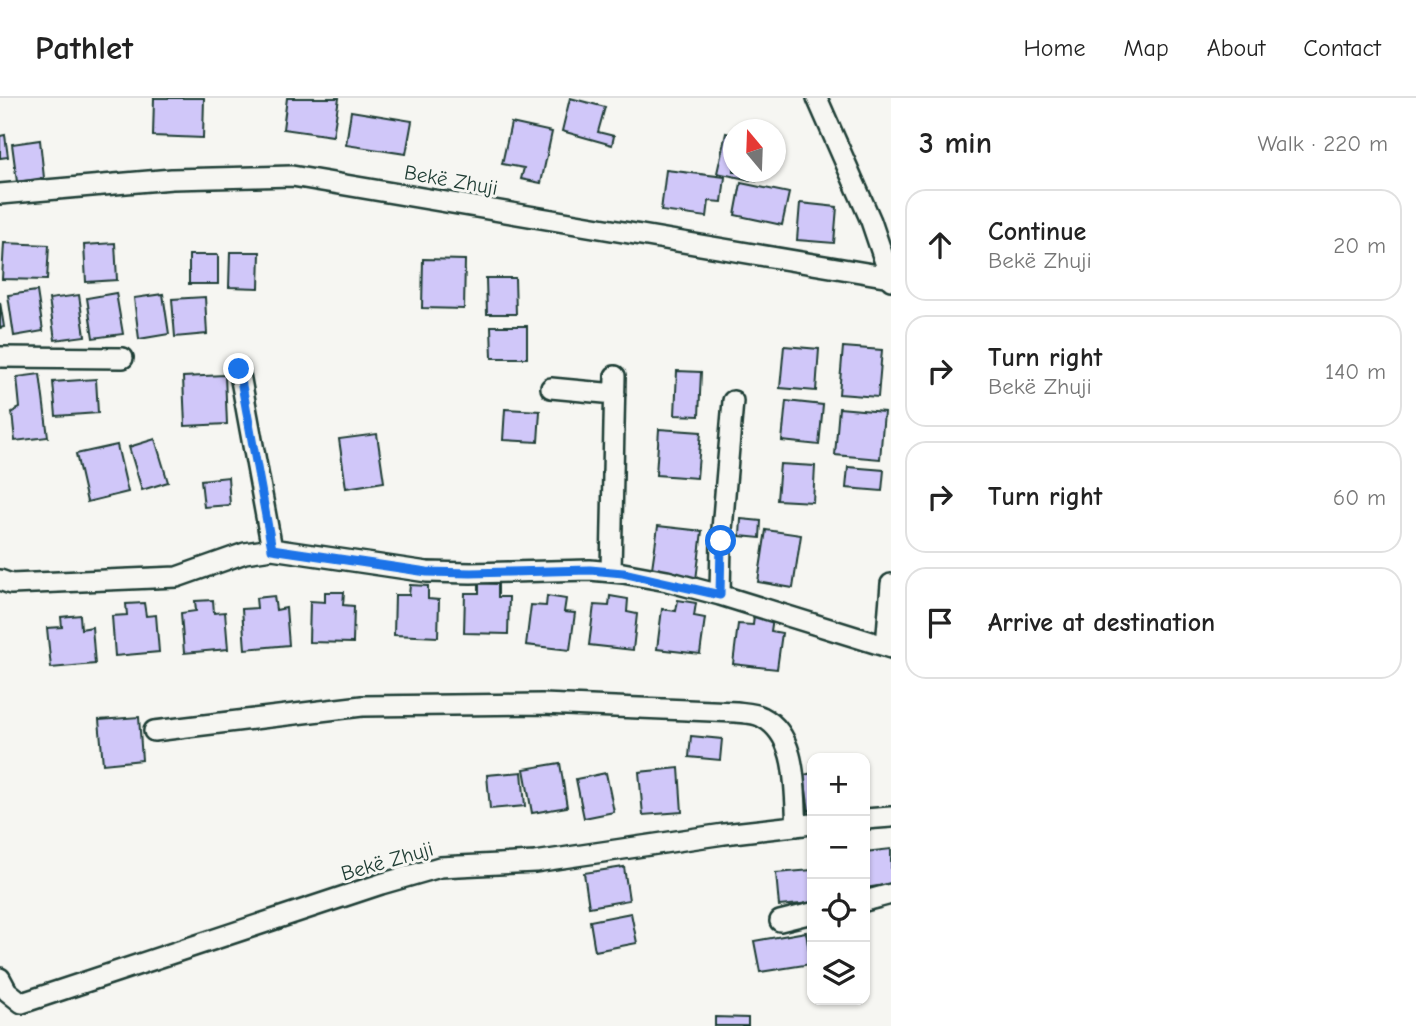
<!DOCTYPE html>
<meta charset="utf-8">
<style>
body{margin:0;font-family:"Comic Neue",sans-serif;background:#f2f2f2;color:#222}
.controls{position:absolute;right:21px;bottom:21px;display:grid;overflow:hidden;border-radius:14px;box-shadow:0 2px 5px #0004}
.controls button{width:63px;height:63px;display:grid;place-items:center;padding:0;border:0;border-bottom:2px solid #e0e0e0;background:#fff;color:#222;font:35px sans-serif}
.compass{position:absolute;left:723px;top:21px;width:63px;height:63px;border-radius:50%;background:#fff;box-shadow:0 2px 5px #0004;rotate:341deg}
.stop{position:absolute;width:21px;height:21px;margin:-16px;border:5px solid #1a73e8;border-radius:50%;background:#fff}
.stop.end{background:#1a73e8;border-color:#fff;box-shadow:0 2px 7px #0008}
.list{margin:0;padding:0;list-style:none}
h2{display:flex;justify-content:space-between;align-items:center;height:91px;margin:0;padding:0 28px;font-size:30px}
h2 small{font-size:23px;font-weight:400;color:#767676}
.list li{display:grid;grid-template-columns:46px 1fr auto;gap:21px;align-items:center;box-sizing:border-box;height:112px;margin:0 14px 14px;padding:0 14px;border:2px solid #e0e0e0;border-radius:21px}
.list b{display:block;font-size:26px;white-space:nowrap}
.list p{margin:0;font-size:23px;white-space:nowrap;color:#767676}
.list em{font-size:23px;font-style:normal;color:#767676}
.icon{flex:none;width:38px;height:38px;fill:none;stroke:currentColor;stroke-width:2;stroke-linecap:round;stroke-linejoin:round}
.map{position:relative;flex:none;width:891px;height:928px;overflow:hidden}
header{display:flex;align-items:center;gap:42px;box-sizing:border-box;height:98px;padding:0 35px;background:#fff;border-bottom:2px solid #e0e0e0}
header strong{font-size:33px}
nav{display:flex;gap:38px;margin-inline-start:auto;font-size:24px}
main{display:flex}
aside{flex:1;background:#fff}
.map>svg:first-child{display:block}
</style>
<header>
<strong>Pathlet</strong>
<nav><a>Home</a><a>Map</a><a>About</a><a>Contact</a></nav>
</header>
<main>
<div class="map">
<svg width="891" height="928" viewBox="0 0 891 928">
<rect width="100%" height="100%" fill="#f6f6f2"/>
<filter id="ink" filterUnits="userSpaceOnUse"><feTurbulence type="fractalNoise" baseFrequency=".0143" numOctaves="2"/><feDisplacementMap in="SourceGraphic" scale="14" xChannelSelector="R" yChannelSelector="G"/><feConvolveMatrix kernelMatrix="1 2 1 2 8 2 1 2 1" color-interpolation-filters="sRGB"/></filter>
<g filter="url(#ink)">
<path fill="#d0c7f9" stroke="#1f3d34" stroke-width="2" d="M 154,0 L 204,0 L 203,40 L 153,38 Z
M 287,0 L 339,0 L 333,38 L 283,31 Z
M 570,0 L 605,9 L 598,34 L 614,38 L 612,47 L 562,33 Z
M 351,13 L 412,23 L 406,56 L 346,47 Z
M 511,25 L 552,34 L 541,85 L 521,81 L 524,70 L 502,66 Z
M 726,35 L 734,37 L 734,74 L 758,74 L 756,83 L 717,75 Z
M 5,37 L 8,59 L 0,60 L 0,38 Z
M 40,42 L 44,80 L 17,84 L 12,46 Z
M 666,72 L 725,79 L 722,104 L 709,103 L 707,119 L 661,113 Z
M 741,85 L 789,95 L 782,127 L 735,117 Z
M 800,105 L 837,109 L 834,145 L 797,142 Z
M 4,145 L 49,147 L 47,182 L 2,181 Z
M 115,145 L 117,182 L 86,184 L 84,147 Z
M 230,154 L 260,154 L 259,190 L 229,189 Z
M 189,157 L 218,157 L 218,186 L 189,186 Z
M 423,161 L 465,162 L 464,211 L 422,210 Z
M 486,180 L 515,180 L 516,216 L 487,216 Z
M 37,193 L 43,233 L 14,238 L 8,197 Z
M 116,195 L 123,236 L 93,240 L 87,200 Z
M 163,196 L 169,236 L 139,241 L 134,200 Z
M 79,197 L 85,238 L 55,242 L 49,201 Z
M 205,199 L 207,236 L 175,239 L 172,201 Z
M 0,204 L 4,229 L 0,230 Z
M 491,228 L 527,228 L 527,260 L 492,260 Z
M 784,248 L 819,251 L 816,293 L 780,290 Z
M 843,249 L 882,252 L 878,299 L 839,296 Z
M 677,273 L 701,274 L 699,318 L 675,317 Z
M 40,276 L 48,339 L 15,343 L 12,314 L 20,310 L 17,279 Z
M 225,277 L 227,326 L 185,328 L 183,279 Z
M 96,281 L 98,315 L 56,318 L 53,284 Z
M 786,303 L 823,307 L 819,347 L 782,343 Z
M 839,310 L 884,314 L 880,361 L 835,357 Z
M 505,311 L 540,313 L 538,344 L 503,342 Z
M 659,331 L 701,334 L 697,380 L 656,377 Z
M 377,336 L 384,384 L 346,390 L 339,341 Z
M 155,341 L 168,384 L 142,392 L 129,349 Z
M 117,347 L 128,394 L 87,404 L 76,356 Z
M 780,366 L 815,368 L 813,404 L 777,402 Z
M 848,369 L 884,372 L 882,393 L 846,390 Z
M 228,379 L 230,407 L 204,409 L 201,382 Z
M 741,421 L 761,423 L 760,440 L 740,438 Z
M 658,428 L 702,433 L 696,482 L 651,477 Z
M 766,432 L 801,437 L 793,490 L 758,484 Z
M 479,485 L 498,486 L 498,499 L 509,499 L 508,536 L 464,535 L 465,495 L 479,495 Z
M 410,487 L 428,488 L 428,501 L 439,502 L 438,539 L 394,537 L 395,497 L 409,497 Z
M 325,494 L 344,494 L 343,507 L 354,508 L 353,545 L 309,544 L 310,503 L 325,504 Z
M 274,498 L 276,512 L 286,510 L 289,547 L 245,551 L 242,511 L 257,510 L 256,500 Z
M 547,498 L 566,501 L 564,514 L 575,515 L 570,552 L 526,547 L 531,507 L 546,508 Z
M 610,498 L 628,501 L 627,514 L 637,516 L 633,552 L 589,547 L 594,507 L 609,508 Z
M 213,502 L 214,515 L 225,514 L 228,551 L 184,555 L 181,515 L 196,513 L 195,503 Z
M 678,502 L 696,505 L 694,518 L 705,520 L 700,556 L 657,551 L 662,511 L 676,513 Z
M 144,505 L 146,518 L 156,517 L 159,554 L 115,558 L 112,518 L 127,517 L 126,506 Z
M 80,517 L 81,531 L 92,529 L 95,566 L 51,570 L 47,530 L 62,529 L 61,519 Z
M 754,517 L 773,520 L 771,533 L 782,535 L 777,571 L 733,566 L 738,526 L 753,527 Z
M 139,619 L 142,662 L 103,666 L 99,622 Z
M 691,638 L 722,641 L 720,662 L 689,659 Z
M 560,665 L 567,709 L 532,715 L 524,671 Z
M 679,670 L 682,714 L 643,717 L 639,674 Z
M 522,674 L 525,708 L 490,711 L 487,677 Z
M 606,675 L 614,714 L 584,720 L 576,681 Z
M 812,675 L 812,712 L 809,713 L 804,677 Z
M 891,751 L 891,786 L 865,790 L 865,754 Z
M 624,769 L 629,802 L 589,809 L 584,775 Z
M 812,772 L 812,805 L 779,808 L 776,775 Z
M 631,815 L 637,845 L 595,853 L 590,823 Z
M 806,834 L 811,866 L 760,874 L 754,843 Z
M 715,919 L 748,920 L 748,928 L 715,928 Z"/>
<g fill="none" stroke-linecap="round" stroke-linejoin="round">
<g stroke="#1f3d34" stroke-width="24">
<path id="street" d="M 817,0 L 871,123 L 891,182
M 0,96 L 172,81 L 292,78 L 890,179
M 0,259 L 123,260
M 239,271 L 272,451
M 551,290 L 615,296
M 611,474 L 615,278
M 0,482 L 11,486 L 177,479 L 245,455 L 272,451 L 427,474 L 471,475 L 590,472 L 623,475 L 667,483 L 720,497 L 891,550
M 720,497 L 721,443 L 733,303
M 886,548 L 891,486
M 154,633 L 362,608 L 542,606 L 736,614 C 744,615 755,615 762,619 C 799,638 794,693 797,728
M 865,721 L 891,719
M 865,803 L 891,796
M 780,823 L 812,815
M 0,880 L 7,893 L 22,905 L 381,786 L 440,769 L 535,764 L 724,736 L 812,726"/>
</g>
<use href="#street" stroke="#f6f6f2" stroke-width="19"/>
</g>
</g>
<g fill="none" stroke-linecap="round" stroke-linejoin="round" filter="url(#ink)">
<path stroke="#1a73e8" stroke-width="9" d="M 239,271 L 272,451 L 427,474 L 471,475 L 590,472 L 623,475 L 720,497 L 721,443"/>
</g>
<g text-anchor="middle" stroke-width="6" stroke-linejoin="round" paint-order="stroke">
<g font-size="21" fill="#1f3d34" stroke="#f6f6f2">
<text transform="translate(451 82) rotate(10)" y="7">Bekë Zhuji</text>
<text transform="translate(387 763) rotate(-16)" y="7">Bekë Zhuji</text>
</g>
</g>
</svg>
<div class="controls">
<button>+</button>
<button>−</button>
<button><svg class="icon" aria-label="locate" viewBox="0 0 24 24"><circle cx="12" cy="12" r="6"/><path d="M12 2v4M12 18v4M2 12h4M18 12h4"/></svg></button>
<button><svg class="icon" aria-label="layers" viewBox="0 0 24 24"><path d="M12 4l9 5-9 5-9-5zM3 14l9 5 9-5"/></svg></button>
</div>
<svg class="compass" viewBox="-18 -18 36 36"><path d="M0-13l5 13h-10z" fill="#e53935"/><path d="M0 13l5-13h-10z" fill="#767676"/></svg>
<div class="stop" style="left:721px;top:443px"></div>
<div class="stop end" style="left:239px;top:271px"></div>
</div>
<aside>
<h2>3 min<small>Walk · 220 m</small></h2>
<ul class="list">
<li><svg class="icon" aria-label="ahead" viewBox="0 0 24 24"><path d="M12 20V5M6 11l6-6 6 6"/></svg><div><b>Continue</b><p>Bekë Zhuji</p></div><em>20 m</em></li>
<li><svg class="icon" aria-label="right" viewBox="0 0 24 24"><path d="M7 20v-9h11M14 6l5 5-5 5"/></svg><div><b>Turn right</b><p>Bekë Zhuji</p></div><em>140 m</em></li>
<li><svg class="icon" aria-label="right" viewBox="0 0 24 24"><path d="M7 20v-9h11M14 6l5 5-5 5"/></svg><div><b>Turn right</b></div><em>60 m</em></li>
<li><svg class="icon" aria-label="arrive" viewBox="0 0 24 24"><path d="M6 21V4h12l-3 4 3 4H6"/></svg><div><b>Arrive at destination</b></div></li>
</ul>
</aside>
</main>
